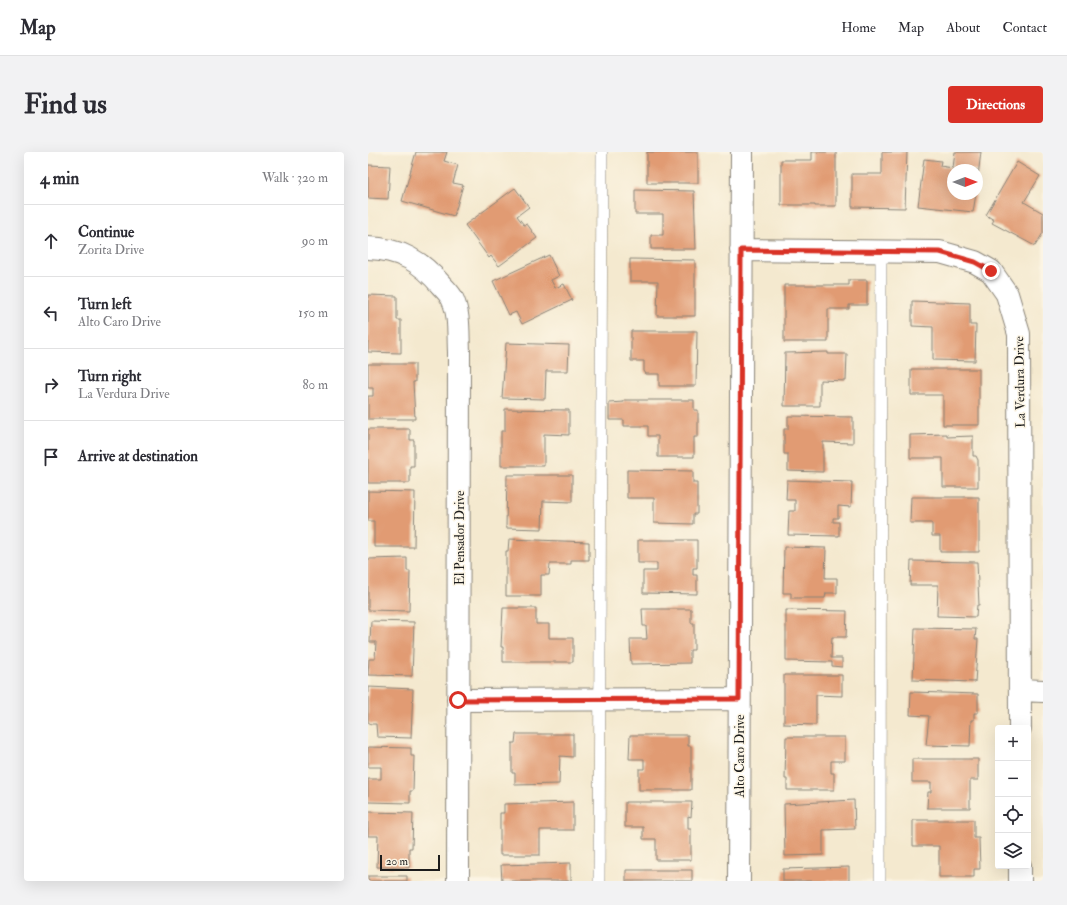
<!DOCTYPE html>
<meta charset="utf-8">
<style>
body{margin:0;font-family:"IM FELL Double Pica",serif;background:#f2f2f3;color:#2b2b33}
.controls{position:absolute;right:12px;bottom:12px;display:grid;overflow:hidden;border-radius:4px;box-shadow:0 4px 16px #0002}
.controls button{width:36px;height:36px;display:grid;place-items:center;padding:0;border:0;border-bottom:1px solid #e1e1e2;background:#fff;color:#2b2b33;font:20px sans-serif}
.compass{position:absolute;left:579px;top:12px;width:36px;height:36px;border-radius:50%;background:#fff;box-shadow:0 4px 16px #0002;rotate:90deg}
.scale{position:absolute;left:12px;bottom:10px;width:60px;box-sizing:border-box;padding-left:4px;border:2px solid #1c1c1c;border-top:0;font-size:11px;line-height:14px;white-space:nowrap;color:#1c1c1c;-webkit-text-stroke:3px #fcf5e5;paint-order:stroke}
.stop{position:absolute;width:12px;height:12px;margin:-9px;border:3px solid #d93025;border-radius:50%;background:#fff}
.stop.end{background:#d93025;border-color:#fff;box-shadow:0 1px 4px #0008}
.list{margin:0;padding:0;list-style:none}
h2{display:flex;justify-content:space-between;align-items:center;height:52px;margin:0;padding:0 16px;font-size:17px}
h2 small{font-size:13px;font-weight:400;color:#7c7c81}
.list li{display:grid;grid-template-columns:26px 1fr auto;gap:12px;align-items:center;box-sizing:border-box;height:72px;padding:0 16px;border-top:1px solid #e1e1e2}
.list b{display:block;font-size:15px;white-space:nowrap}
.list p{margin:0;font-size:13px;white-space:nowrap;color:#7c7c81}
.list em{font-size:13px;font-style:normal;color:#7c7c81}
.icon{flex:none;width:22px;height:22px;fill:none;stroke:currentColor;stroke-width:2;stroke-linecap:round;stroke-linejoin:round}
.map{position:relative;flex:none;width:675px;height:729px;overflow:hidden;border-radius:4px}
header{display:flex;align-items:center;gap:24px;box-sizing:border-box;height:56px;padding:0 20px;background:#fff;border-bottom:1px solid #e1e1e2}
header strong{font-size:19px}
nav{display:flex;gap:22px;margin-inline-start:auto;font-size:14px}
.intro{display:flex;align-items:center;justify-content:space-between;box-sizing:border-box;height:96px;padding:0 24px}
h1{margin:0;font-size:28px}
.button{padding:10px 18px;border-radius:4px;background:#d93025;color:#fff;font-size:14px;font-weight:700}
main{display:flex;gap:24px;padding:0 24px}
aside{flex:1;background:#fff;border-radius:4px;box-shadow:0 4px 16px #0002}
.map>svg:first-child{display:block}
</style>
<header>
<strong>Map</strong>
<nav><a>Home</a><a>Map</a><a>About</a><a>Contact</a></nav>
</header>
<div class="intro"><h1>Find us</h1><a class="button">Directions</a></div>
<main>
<aside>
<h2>4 min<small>Walk · 320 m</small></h2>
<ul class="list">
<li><svg class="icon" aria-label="ahead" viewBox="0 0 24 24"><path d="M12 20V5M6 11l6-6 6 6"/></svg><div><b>Continue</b><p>Zorita Drive</p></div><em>90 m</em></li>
<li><svg class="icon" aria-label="left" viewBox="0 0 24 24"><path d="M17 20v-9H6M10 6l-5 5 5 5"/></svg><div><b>Turn left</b><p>Alto Caro Drive</p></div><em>150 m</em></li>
<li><svg class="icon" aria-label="right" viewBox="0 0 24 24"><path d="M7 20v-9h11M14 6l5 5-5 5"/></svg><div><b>Turn right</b><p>La Verdura Drive</p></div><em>80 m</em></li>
<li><svg class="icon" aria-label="arrive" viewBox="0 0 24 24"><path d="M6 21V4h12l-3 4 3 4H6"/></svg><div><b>Arrive at destination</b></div></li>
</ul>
</aside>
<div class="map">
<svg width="675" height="729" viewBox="0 0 675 729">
<rect width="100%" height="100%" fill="#fcf5e5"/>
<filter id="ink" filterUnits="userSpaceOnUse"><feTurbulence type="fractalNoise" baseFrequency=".025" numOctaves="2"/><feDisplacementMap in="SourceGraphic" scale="8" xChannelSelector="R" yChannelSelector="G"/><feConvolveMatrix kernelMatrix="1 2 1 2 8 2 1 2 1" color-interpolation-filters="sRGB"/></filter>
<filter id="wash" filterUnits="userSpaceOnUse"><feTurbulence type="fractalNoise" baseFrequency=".012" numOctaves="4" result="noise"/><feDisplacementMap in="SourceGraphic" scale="16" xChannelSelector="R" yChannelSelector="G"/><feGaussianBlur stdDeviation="0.9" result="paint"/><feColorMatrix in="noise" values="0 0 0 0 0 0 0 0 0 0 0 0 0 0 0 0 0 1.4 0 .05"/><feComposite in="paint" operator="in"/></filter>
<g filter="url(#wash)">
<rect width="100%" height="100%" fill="#f4e9cf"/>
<g id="blocks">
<path fill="#e19b73" d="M 48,0 L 79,0 L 76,9 L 90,13 L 85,31 L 95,33 L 86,64 L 34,49 Z
M 279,0 L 330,0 L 330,31 L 279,31 Z
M 444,0 L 468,0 L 468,54 L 447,54 L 447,53 L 413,53 L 413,8 L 444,8 Z
M 514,0 L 539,0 L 537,56 L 484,55 L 484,22 L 514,22 Z
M 587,0 L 613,0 L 610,24 L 609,18 L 585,18 L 585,42 L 608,42 L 605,60 L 550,54 L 556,7 L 573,9 L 572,14 L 585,16 Z
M 649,10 L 672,24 L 656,50 L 675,61 L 675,81 L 667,94 L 624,71 L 626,68 L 618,63 Z
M 0,13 L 22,14 L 20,47 L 0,46 Z
M 147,36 L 161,55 L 149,64 L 156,73 L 159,72 L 169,86 L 131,114 L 123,104 L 121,106 L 97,73 Z
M 267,38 L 326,39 L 328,97 L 283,97 L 283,83 L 295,83 L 295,62 L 267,62 Z
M 181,103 L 191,124 L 183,128 L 187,136 L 196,132 L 204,148 L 154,172 L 148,160 L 141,163 L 125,129 Z
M 262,107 L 327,108 L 327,164 L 289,164 L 290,129 L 262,129 Z
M 481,128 L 499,128 L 499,153 L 481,153 L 481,157 L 460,157 L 460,190 L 416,190 L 416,133 L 481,133 Z
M 0,143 L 29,144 L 29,168 L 33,168 L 33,201 L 0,200 Z
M 544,149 L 602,151 L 602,173 L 608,173 L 607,209 L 565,208 L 565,175 L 544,174 Z
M 263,179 L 329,179 L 328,234 L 291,234 L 291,222 L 278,222 L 276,219 L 276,209 L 263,209 Z
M 138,191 L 201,193 L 200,219 L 178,219 L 177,247 L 134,246 Z
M 460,200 L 460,202 L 479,202 L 478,229 L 452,228 L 452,254 L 416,254 L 417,201 Z
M 0,212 L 47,212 L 47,230 L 45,230 L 47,267 L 0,267 L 0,244 L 5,244 L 5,236 L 0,236 Z
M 543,217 L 611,217 L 611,273 L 575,273 L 575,243 L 543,243 Z
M 256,248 L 326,248 L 326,258 L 330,258 L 330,285 L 326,285 L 326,305 L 290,305 L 290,284 L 280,284 L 280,274 L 256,274 L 256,268 L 241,268 L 241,251 L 256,250 Z
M 137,257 L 201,258 L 201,283 L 176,282 L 176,314 L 133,314 L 133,279 L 137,279 Z
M 420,264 L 485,265 L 485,291 L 455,290 L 455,320 L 420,319 L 420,302 L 416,302 L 416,277 L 420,277 Z
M 0,277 L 42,277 L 42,288 L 46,288 L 46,314 L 42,314 L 42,331 L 0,331 Z
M 579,282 L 579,285 L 605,284 L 605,304 L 608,304 L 610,308 L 610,335 L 575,335 L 575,306 L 542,306 L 542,283 Z
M 259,318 L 325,319 L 325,331 L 329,331 L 329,362 L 325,362 L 325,372 L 286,371 L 286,346 L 259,346 Z
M 139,323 L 204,323 L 204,350 L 175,349 L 174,377 L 138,376 Z
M 419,328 L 484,330 L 483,355 L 470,354 L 470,366 L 465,366 L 465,370 L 471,370 L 471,384 L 420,383 L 421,359 L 427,359 L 427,348 L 418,348 Z
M 0,339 L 47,340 L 46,395 L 6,395 L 6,369 L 0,369 Z
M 543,345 L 611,345 L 611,400 L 572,400 L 572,384 L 564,384 L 564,371 L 542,371 Z
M 141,387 L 221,390 L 221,408 L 203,408 L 203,412 L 182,412 L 181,423 L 173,423 L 173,444 L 138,444 L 138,399 L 140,399 Z
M 270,388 L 329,388 L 329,416 L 325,416 L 325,423 L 329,423 L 329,442 L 275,441 L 275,419 L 289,419 L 289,411 L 270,411 Z
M 416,395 L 458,396 L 457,426 L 469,426 L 469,441 L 458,441 L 457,446 L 423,446 L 423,441 L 415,441 Z
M 39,406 L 39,419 L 42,419 L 41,459 L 0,458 L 0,407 Z
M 543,409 L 609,410 L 611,453 L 609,453 L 608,465 L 569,464 L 570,433 L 542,433 Z
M 135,456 L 168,456 L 168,472 L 181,472 L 181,486 L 205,486 L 205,510 L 135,510 L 135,495 L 133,495 Z
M 274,457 L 323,457 L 323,471 L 326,471 L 326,498 L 322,498 L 322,511 L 263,512 L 262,487 L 279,487 L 278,474 L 275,474 Z
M 418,458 L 479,459 L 478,485 L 464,485 L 463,506 L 474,506 L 474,515 L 464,514 L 464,510 L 418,509 Z
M 3,469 L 46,470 L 44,524 L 0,523 L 1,507 L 7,507 L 8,490 L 2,490 Z
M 547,476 L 608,477 L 607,487 L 610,487 L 607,530 L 545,528 Z
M 416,523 L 474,523 L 474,544 L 448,543 L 448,573 L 416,572 Z
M 0,535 L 45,537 L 43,586 L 9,585 L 8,572 L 3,572 L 0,570 Z
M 543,540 L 610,542 L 610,561 L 606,561 L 606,568 L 603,568 L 602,594 L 558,593 L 561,564 L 542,563 Z
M 148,582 L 205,582 L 205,605 L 192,604 L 191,632 L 147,633 L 147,621 L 144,621 L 144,591 L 147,591 Z
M 262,583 L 320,583 L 320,594 L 323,594 L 323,638 L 271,638 L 271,617 L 276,617 L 276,607 L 261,607 Z
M 418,585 L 477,585 L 477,609 L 463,609 L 463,621 L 466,621 L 466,638 L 419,638 L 419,627 L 417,627 Z
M 0,595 L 43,596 L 43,604 L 46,604 L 45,639 L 42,639 L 42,651 L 0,650 L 0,627 L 13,627 L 13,615 L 0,615 Z
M 544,607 L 610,607 L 610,628 L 602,628 L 602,656 L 559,656 L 560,640 L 563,640 L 563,630 L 544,630 Z
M 486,648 L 487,677 L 455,678 L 455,703 L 417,704 L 416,652 Z
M 205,650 L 205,678 L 172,678 L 172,703 L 132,703 L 132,661 L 136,661 L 136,652 Z
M 257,650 L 324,650 L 323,665 L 320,664 L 320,677 L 323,677 L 323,708 L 288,708 L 288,687 L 275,687 L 275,675 L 257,675 Z
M 0,660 L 45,661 L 44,696 L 41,696 L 41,716 L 9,715 L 10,684 L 0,684 Z
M 545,668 L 606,668 L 606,686 L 611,686 L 612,717 L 606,717 L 606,725 L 571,725 L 571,694 L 545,694 Z
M 203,711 L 203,729 L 134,729 L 133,713 Z
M 481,715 L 481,729 L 415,729 L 415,717 Z
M 258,718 L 324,718 L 324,729 L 258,729 Z
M 0,724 L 39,724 L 39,729 L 0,729 Z"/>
</g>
</g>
<g filter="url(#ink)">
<use href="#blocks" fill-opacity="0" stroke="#888276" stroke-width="1"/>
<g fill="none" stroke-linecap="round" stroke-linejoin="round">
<g stroke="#888276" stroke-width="12">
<path id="service" d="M 231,729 L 234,0
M 512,729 L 513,100"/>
</g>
<g stroke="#888276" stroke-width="24">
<path id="minor" d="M 0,96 C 32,97 53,109 74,134 C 77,137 81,141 84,146 C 92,162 90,182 91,200 L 90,729
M 373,98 L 572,100 L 607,110 L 623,119 L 639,142 L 651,182 L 652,576
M 652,538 L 675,539
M 90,548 L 371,547
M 371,729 L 374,0
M 652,729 L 652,714"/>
</g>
<use href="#service" stroke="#fff" stroke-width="11"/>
<use href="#minor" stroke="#fff" stroke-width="22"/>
</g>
</g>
<g fill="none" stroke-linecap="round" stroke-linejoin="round" filter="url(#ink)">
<path stroke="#d93025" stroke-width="5" d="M 90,548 L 371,547 L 373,98 L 572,100 L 607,110 L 623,119"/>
</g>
<g text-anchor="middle" stroke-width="3" stroke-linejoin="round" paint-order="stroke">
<g font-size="13" fill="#1c1c1c" stroke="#fcf5e5">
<text transform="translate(651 230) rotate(-91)" y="5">La Verdura Drive</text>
<text transform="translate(91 386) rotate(-90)" y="5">El Pensador Drive</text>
<text transform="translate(371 604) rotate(-90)" y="5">Alto Caro Drive</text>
</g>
</g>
</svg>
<div class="controls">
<button>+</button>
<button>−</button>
<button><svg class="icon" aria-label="locate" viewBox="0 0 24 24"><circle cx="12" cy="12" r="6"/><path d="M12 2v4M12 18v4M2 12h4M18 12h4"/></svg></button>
<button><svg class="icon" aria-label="layers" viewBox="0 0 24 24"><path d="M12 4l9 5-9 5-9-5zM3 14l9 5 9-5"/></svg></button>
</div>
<svg class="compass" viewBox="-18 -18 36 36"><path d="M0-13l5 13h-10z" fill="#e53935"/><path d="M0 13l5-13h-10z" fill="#7c7c81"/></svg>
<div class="scale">20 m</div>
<div class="stop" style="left:90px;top:548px"></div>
<div class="stop end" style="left:623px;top:119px"></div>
</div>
</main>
